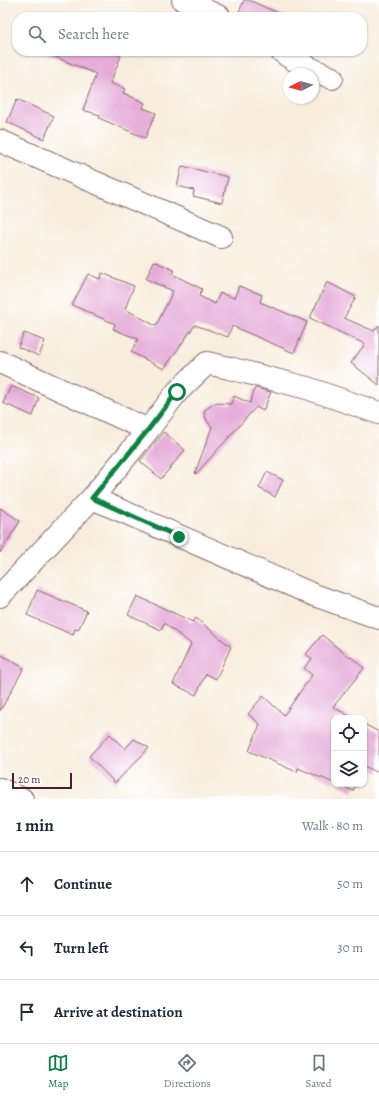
<!DOCTYPE html>
<meta charset="utf-8">
<style>
body{margin:0;font-family:Alegreya,serif;background:#f6f6f7;color:#1f2937}
.controls{position:absolute;right:12px;bottom:12px;display:grid;overflow:hidden;border-radius:8px;box-shadow:0 1px 3px #0004}
.controls button{width:36px;height:36px;display:grid;place-items:center;padding:0;border:0;border-bottom:1px solid #e0e1e3;background:#fff;color:#1f2937;font:20px sans-serif}
.compass{position:absolute;left:283px;top:68px;width:36px;height:36px;border-radius:50%;background:#fff;box-shadow:0 1px 3px #0004;rotate:264deg}
.scale{position:absolute;left:12px;bottom:10px;width:60px;box-sizing:border-box;padding-left:4px;border:2px solid #4a1f2b;border-top:0;font-size:11px;line-height:14px;white-space:nowrap;color:#4a1f2b;-webkit-text-stroke:3px #fff;paint-order:stroke}
.stop{position:absolute;width:12px;height:12px;margin:-9px;border:3px solid #0b8043;border-radius:50%;background:#fff}
.stop.end{background:#0b8043;border-color:#fff;box-shadow:0 1px 4px #0008}
.list{margin:0;padding:0;list-style:none}
h2{display:flex;justify-content:space-between;align-items:center;height:52px;margin:0;padding:0 16px;font-size:17px}
h2 small{font-size:13px;font-weight:400;color:#747a83}
.list li{display:grid;grid-template-columns:26px 1fr auto;gap:12px;align-items:center;box-sizing:border-box;height:64px;padding:0 16px;border-top:1px solid #e0e1e3}
.list b{display:block;font-size:15px;white-space:nowrap}
.list em{font-size:13px;font-style:normal;color:#747a83}
.icon{flex:none;width:22px;height:22px;fill:none;stroke:currentColor;stroke-width:2;stroke-linecap:round;stroke-linejoin:round}
.map{position:relative;flex:none;width:379px;height:799px;overflow:hidden}
.search{position:absolute;background:#fff;box-shadow:0 1px 3px #0004;left:12px;right:12px;top:12px;height:44px;display:flex;align-items:center;gap:10px;box-sizing:border-box;padding:0 14px;border-radius:16px;color:#747a83;font-size:15px}
.sheet{height:244px;background:#fff}
nav{display:flex;justify-content:space-around;align-items:center;box-sizing:border-box;height:56px;border-top:1px solid #e0e1e3;background:#fff;font-size:11px;color:#747a83}
nav a{display:grid;justify-items:center;gap:2px}
nav .on{color:#0b8043}
.map>svg:first-child{display:block}
</style>
<div class="map">
<svg width="379" height="799" viewBox="0 0 379 799">
<rect width="100%" height="100%" fill="#fff"/>
<filter id="ink" filterUnits="userSpaceOnUse"><feTurbulence type="fractalNoise" baseFrequency=".025" numOctaves="2"/><feDisplacementMap in="SourceGraphic" scale="8" xChannelSelector="R" yChannelSelector="G"/><feConvolveMatrix kernelMatrix="1 2 1 2 8 2 1 2 1" color-interpolation-filters="sRGB"/></filter>
<filter id="wash" filterUnits="userSpaceOnUse"><feTurbulence type="fractalNoise" baseFrequency=".012" numOctaves="4" result="noise"/><feDisplacementMap in="SourceGraphic" scale="16" xChannelSelector="R" yChannelSelector="G"/><feGaussianBlur stdDeviation="0.9" result="paint"/><feColorMatrix in="noise" values="0 0 0 0 0 0 0 0 0 0 0 0 0 0 0 0 0 1.4 0 .05"/><feComposite in="paint" operator="in"/></filter>
<g filter="url(#wash)">
<rect width="100%" height="100%" fill="#f8eddd"/>
<g id="blocks">
<path fill="#e4a9d7" d="M 244,0 L 249,0 L 287,17 L 237,17 Z
M 41,51 L 108,51 L 121,56 L 110,83 L 125,89 L 123,93 L 145,103 L 143,108 L 156,113 L 145,138 L 99,118 L 100,115 L 83,110 L 96,74 Z
M 17,99 L 54,116 L 44,139 L 7,122 Z
M 182,166 L 228,177 L 222,203 L 193,196 L 194,190 L 177,186 Z
M 154,261 L 174,270 L 172,274 L 202,289 L 199,296 L 215,304 L 220,293 L 234,298 L 239,286 L 262,295 L 260,302 L 307,322 L 294,353 L 232,326 L 228,337 L 195,325 L 164,369 L 131,352 L 138,339 L 113,329 L 115,324 L 72,305 L 88,274 L 100,279 L 102,273 L 134,286 L 125,309 L 156,326 L 173,291 L 146,279 Z
M 327,282 L 356,297 L 344,318 L 374,331 L 379,325 L 379,385 L 351,363 L 365,344 L 310,318 Z
M 24,333 L 45,341 L 39,356 L 18,347 Z
M 11,386 L 39,398 L 33,416 L 3,403 Z
M 255,388 L 271,392 L 263,411 L 256,407 L 196,474 L 195,473 L 212,427 L 207,421 L 204,413 L 205,410 L 213,404 L 217,403 L 231,404 L 234,396 L 250,403 Z
M 164,432 L 185,450 L 161,479 L 140,461 Z
M 267,472 L 283,480 L 275,497 L 259,488 Z
M 0,508 L 20,521 L 0,553 Z
M 37,590 L 87,611 L 78,630 L 75,629 L 73,635 L 27,615 Z
M 137,596 L 193,622 L 196,618 L 231,647 L 216,679 L 206,674 L 196,695 L 173,684 L 191,644 L 164,623 L 161,630 L 128,615 Z
M 322,635 L 350,658 L 351,657 L 364,668 L 333,707 L 353,718 L 334,718 L 334,783 L 298,768 L 297,772 L 249,751 L 260,724 L 248,714 L 263,696 L 284,715 L 312,675 L 304,668 L 312,659 L 306,654 Z
M 0,654 L 24,668 L 0,711 Z
M 364,724 L 379,732 L 379,773 L 364,766 Z
M 110,734 L 125,749 L 134,739 L 149,748 L 115,783 L 89,756 Z
M 337,784 L 356,784 L 353,791 Z"/>
</g>
</g>
<g filter="url(#ink)">
<use href="#blocks" fill-opacity="0" stroke="#876769" stroke-width="1"/>
<g fill="none" stroke-linecap="round" stroke-linejoin="round">
<g stroke="#876769" stroke-width="24">
<path id="minor" d="M 183,0 L 220,17
M 281,51 C 296,63 314,70 332,78
M 0,141 L 221,237
M 0,362 L 148,430
M 92,498 L 314,595 L 379,618
M 0,596 L 92,498 L 148,430 L 177,392 L 207,363 L 229,368 L 307,388 L 379,413
M 0,789 L 22,799"/>
</g>
<use href="#minor" stroke="#fff" stroke-width="22"/>
</g>
</g>
<g fill="none" stroke-linecap="round" stroke-linejoin="round" filter="url(#ink)">
<path stroke="#0b8043" stroke-width="5" d="M 177,392 L 148,430 L 92,498 L 179,537"/>
</g>
</svg>
<div class="controls">
<button><svg class="icon" aria-label="locate" viewBox="0 0 24 24"><circle cx="12" cy="12" r="6"/><path d="M12 2v4M12 18v4M2 12h4M18 12h4"/></svg></button>
<button><svg class="icon" aria-label="layers" viewBox="0 0 24 24"><path d="M12 4l9 5-9 5-9-5zM3 14l9 5 9-5"/></svg></button>
</div>
<svg class="compass" viewBox="-18 -18 36 36"><path d="M0-13l5 13h-10z" fill="#e53935"/><path d="M0 13l5-13h-10z" fill="#747a83"/></svg>
<div class="scale">20 m</div>
<div class="stop" style="left:177px;top:392px"></div>
<div class="stop end" style="left:179px;top:537px"></div>
<div class="search"><svg class="icon" aria-label="search" viewBox="0 0 24 24"><circle cx="10" cy="10" r="6"/><path d="M15 15l6 6"/></svg>Search here</div>
</div>
<section class="sheet">
<h2>1 min<small>Walk · 80 m</small></h2>
<ul class="list">
<li><svg class="icon" aria-label="ahead" viewBox="0 0 24 24"><path d="M12 20V5M6 11l6-6 6 6"/></svg><div><b>Continue</b></div><em>50 m</em></li>
<li><svg class="icon" aria-label="left" viewBox="0 0 24 24"><path d="M17 20v-9H6M10 6l-5 5 5 5"/></svg><div><b>Turn left</b></div><em>30 m</em></li>
<li><svg class="icon" aria-label="arrive" viewBox="0 0 24 24"><path d="M6 21V4h12l-3 4 3 4H6"/></svg><div><b>Arrive at destination</b></div></li>
</ul>
</section>
<nav>
<a class="on"><svg class="icon" aria-label="map" viewBox="0 0 24 24"><path d="M3 6l6-2 6 2 6-2v14l-6 2-6-2-6 2zM9 4v14M15 6v14"/></svg>Map</a>
<a><svg class="icon" aria-label="directions" viewBox="0 0 24 24"><path d="M12 3l9 9-9 9-9-9zM9 14v-3h6M13 9l2 2-2 2"/></svg>Directions</a>
<a><svg class="icon" aria-label="saved" viewBox="0 0 24 24"><path d="M7 4h10v16l-5-4-5 4z"/></svg>Saved</a>
</nav>
